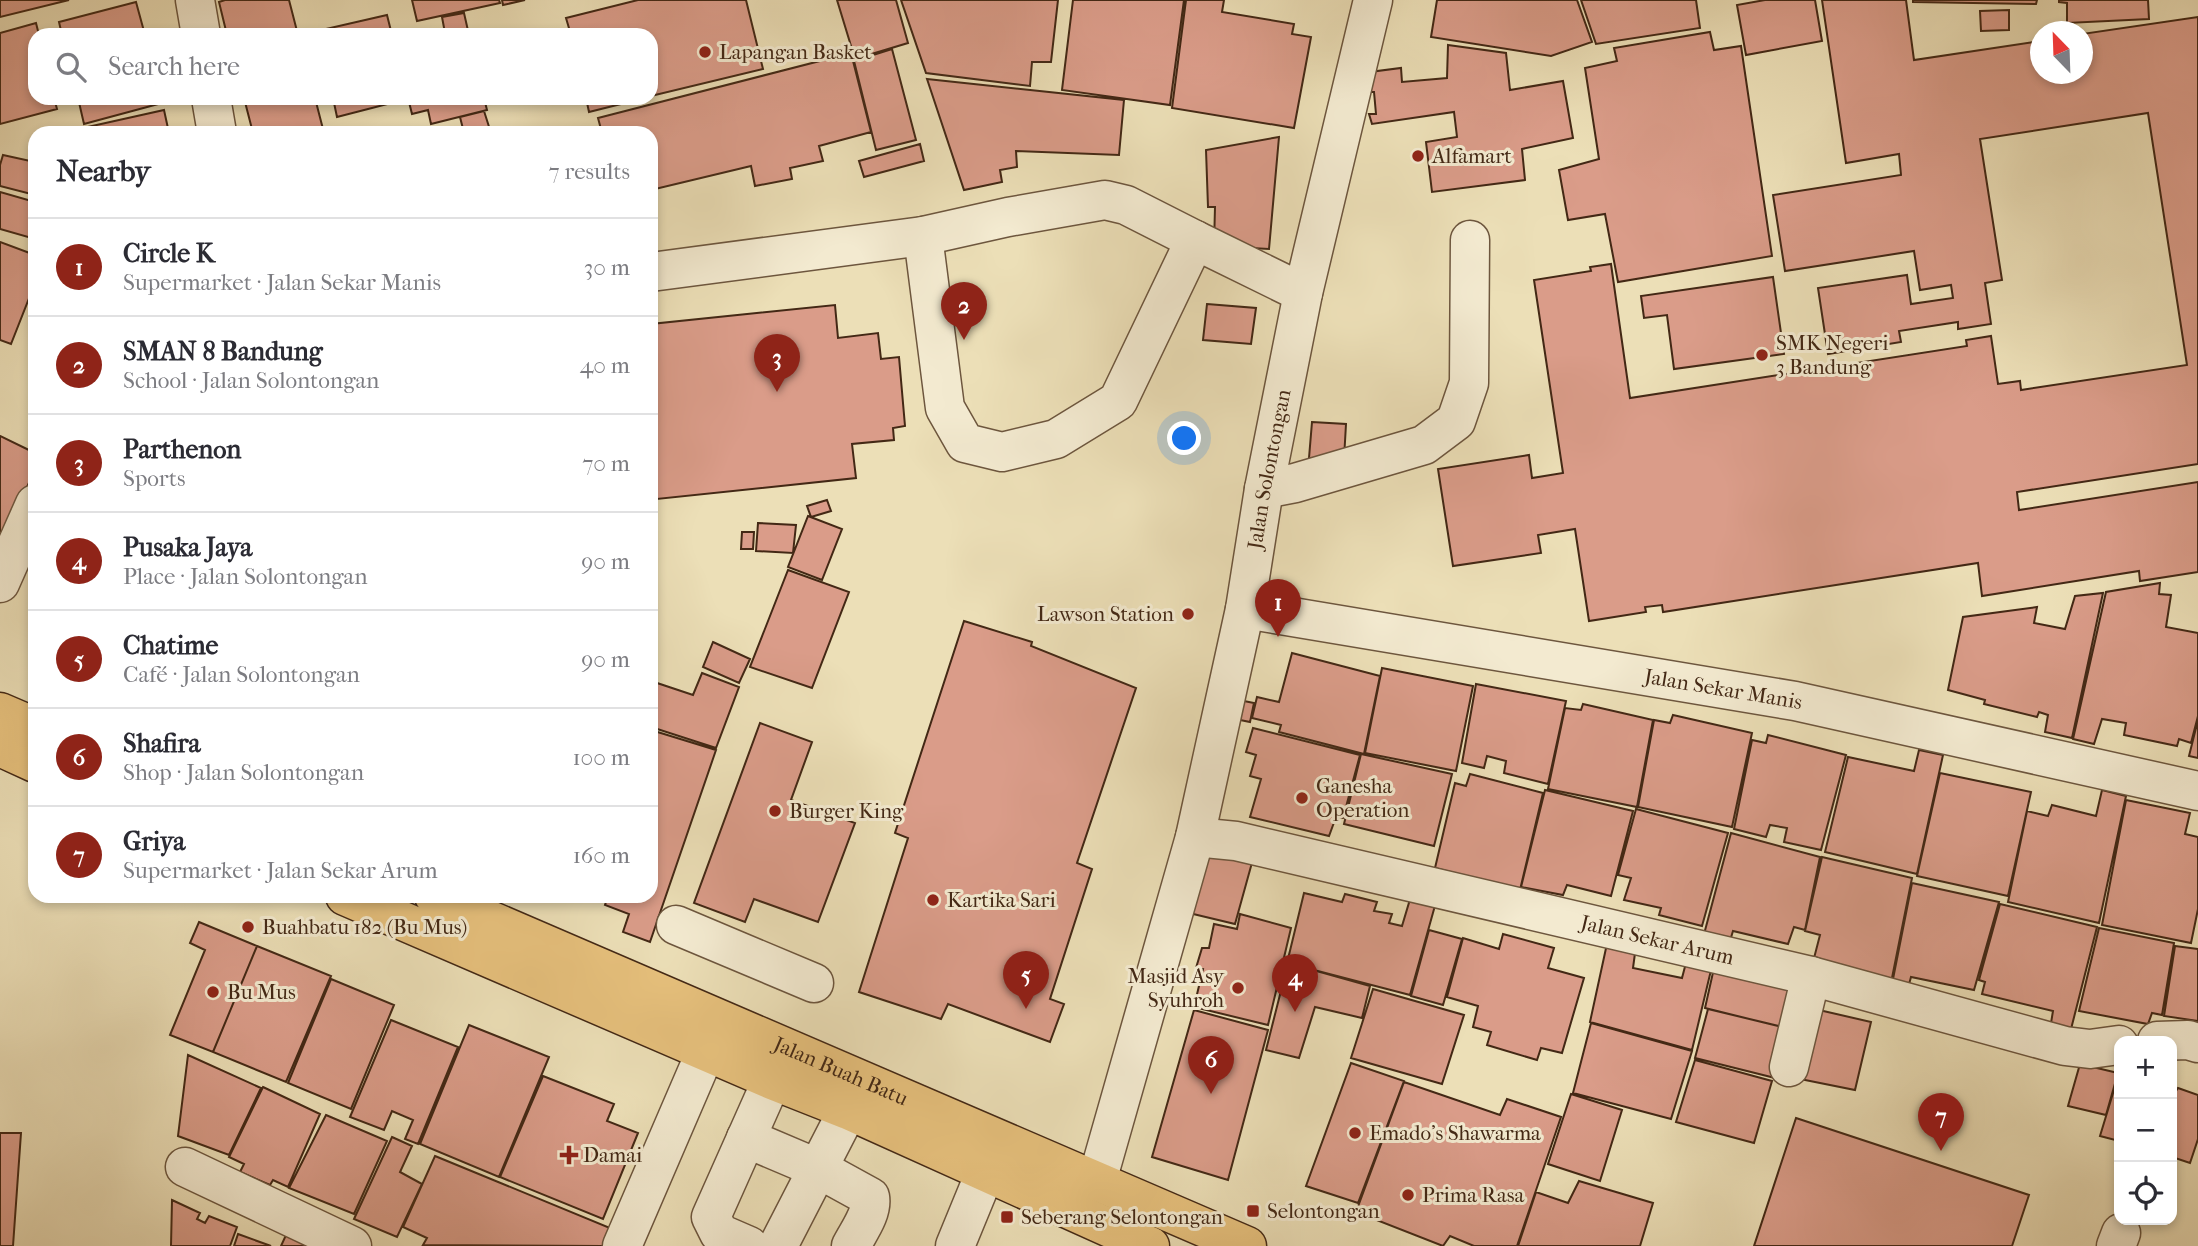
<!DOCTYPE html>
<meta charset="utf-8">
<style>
body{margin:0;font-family:"IM FELL French Canon",serif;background:#f7f7f7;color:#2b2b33}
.controls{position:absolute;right:21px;bottom:21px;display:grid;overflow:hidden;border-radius:14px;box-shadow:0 4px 10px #0003}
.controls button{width:63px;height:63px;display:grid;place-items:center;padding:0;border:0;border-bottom:2px solid #e1e1e2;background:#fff;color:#2b2b33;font:35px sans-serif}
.compass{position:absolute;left:2030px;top:21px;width:63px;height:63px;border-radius:50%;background:#fff;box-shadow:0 4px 10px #0003;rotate:337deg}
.you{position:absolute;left:1185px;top:439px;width:24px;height:24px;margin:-18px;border:5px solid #fff;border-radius:50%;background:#1a73e8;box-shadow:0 0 0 10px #1a73e833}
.badge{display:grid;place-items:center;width:46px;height:46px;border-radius:50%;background:#8f2418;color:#fff;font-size:23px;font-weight:700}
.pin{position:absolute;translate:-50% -58px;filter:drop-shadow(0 2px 4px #0008)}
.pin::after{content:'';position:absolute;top:37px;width:24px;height:21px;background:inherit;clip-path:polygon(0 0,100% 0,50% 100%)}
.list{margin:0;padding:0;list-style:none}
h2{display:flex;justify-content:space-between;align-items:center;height:91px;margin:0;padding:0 28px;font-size:30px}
h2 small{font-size:23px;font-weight:400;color:#7c7c81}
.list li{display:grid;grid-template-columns:46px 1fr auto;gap:21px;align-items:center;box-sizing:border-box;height:98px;padding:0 28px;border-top:2px solid #e1e1e2}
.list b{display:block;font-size:26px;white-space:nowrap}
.list p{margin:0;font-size:23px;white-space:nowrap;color:#7c7c81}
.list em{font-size:23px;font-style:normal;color:#7c7c81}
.icon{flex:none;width:38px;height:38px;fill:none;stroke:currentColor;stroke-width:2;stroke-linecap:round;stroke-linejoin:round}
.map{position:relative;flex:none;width:2198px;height:1246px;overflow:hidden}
.search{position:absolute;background:#fff;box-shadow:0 4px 10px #0003;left:28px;top:28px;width:630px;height:77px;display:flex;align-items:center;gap:18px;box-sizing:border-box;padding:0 24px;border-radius:21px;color:#7c7c81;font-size:26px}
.panel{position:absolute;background:#fff;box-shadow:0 4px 10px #0003;left:28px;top:126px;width:630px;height:777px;border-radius:21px}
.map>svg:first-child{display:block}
</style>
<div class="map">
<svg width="2198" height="1246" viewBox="0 0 2198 1246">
<rect width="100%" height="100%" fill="#ecdfb7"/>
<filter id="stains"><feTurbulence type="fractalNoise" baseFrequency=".00286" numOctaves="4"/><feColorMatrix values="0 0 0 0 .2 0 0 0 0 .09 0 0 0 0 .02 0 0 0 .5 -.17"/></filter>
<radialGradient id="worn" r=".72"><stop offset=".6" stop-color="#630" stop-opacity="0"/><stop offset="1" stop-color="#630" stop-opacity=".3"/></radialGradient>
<path fill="#da9c89" stroke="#432815" stroke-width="2" d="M 0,0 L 69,0 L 0,17 Z
M 225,0 L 289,0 L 298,35 L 227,35 L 219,2 Z
M 412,0 L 499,0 L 500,3 L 417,21 Z
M 502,0 L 525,0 L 503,5 Z
M 638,0 L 746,0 L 763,69 L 651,96 L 651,35 L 571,35 L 566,18 Z
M 837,0 L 896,0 L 908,43 L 855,59 Z
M 901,0 L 1058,0 L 1051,62 L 1032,62 L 1030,86 L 926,73 Z
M 1073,0 L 1184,0 L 1170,105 L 1062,90 Z
M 1186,0 L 1224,0 L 1222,12 L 1294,24 L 1292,34 L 1311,37 L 1294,128 L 1172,108 Z
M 1437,0 L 1577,0 L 1592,42 L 1551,56 L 1431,37 Z
M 1581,0 L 1696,0 L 1700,28 L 1596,44 Z
M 1765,0 L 1815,0 L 1822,41 L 1746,55 L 1737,5 Z
M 1822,0 L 1906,0 L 1914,60 L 2040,41 L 2040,74 L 2082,74 L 2082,34 L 2198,17 L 2198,464 L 2017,492 L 2019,510 L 2198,482 L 2198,572 L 2140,581 L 2139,571 L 1982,596 L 1978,563 L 1663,612 L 1662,605 L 1645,607 L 1646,612 L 1589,621 L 1575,529 L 1538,535 L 1541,553 L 1453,566 L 1438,469 L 1529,455 L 1532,478 L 1563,473 L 1534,280 L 1591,271 L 1590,267 L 1611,264 L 1630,398 L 1967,346 L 1966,340 L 1991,336 L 1998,384 L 2020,381 L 2021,390 L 2187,365 L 2148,113 L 1980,139 L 2002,280 L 1985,283 L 1991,324 L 1958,329 L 1958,322 L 1899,331 L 1901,342 L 1828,354 L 1818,288 L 1907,275 L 1911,304 L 1953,298 L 1951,285 L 1920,290 L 1914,251 L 1785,271 L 1773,195 L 1901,175 L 1899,154 L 1846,163 Z
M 1913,0 L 2037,0 L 2036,4 L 1913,2 Z
M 2059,0 L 2148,0 L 2149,19 L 2067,23 L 2067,3 L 2059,2 Z
M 136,2 L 145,35 L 62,35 L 59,22 Z
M 2009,10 L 2009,30 L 1981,31 L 1980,11 Z
M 464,13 L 469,35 L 438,35 L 445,33 L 442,17 Z
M 387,15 L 392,35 L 317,35 L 317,31 Z
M 36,23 L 39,35 L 35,35 L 35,98 L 54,98 L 57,109 L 0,124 L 0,33 Z
M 1710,32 L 1714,50 L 1741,46 L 1772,256 L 1618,282 L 1605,214 L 1568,220 L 1559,170 L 1599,159 L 1585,68 L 1617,61 L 1614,48 Z
M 1448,45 L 1506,53 L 1510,90 L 1563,81 L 1573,138 L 1522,149 L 1525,180 L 1432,192 L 1426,142 L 1457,137 L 1454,112 L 1372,124 L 1369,114 L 1376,114 L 1374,92 L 1368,92 L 1370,72 L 1401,68 L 1402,82 L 1447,78 Z
M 892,49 L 916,140 L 876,150 L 854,61 Z
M 851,53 L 871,132 L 819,146 L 823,161 L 790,168 L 792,179 L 755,186 L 751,166 L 651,190 L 651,133 L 602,133 L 598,118 Z
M 927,79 L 1124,100 L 1119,155 L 1016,151 L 1017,167 L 1000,170 L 1002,182 L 964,190 Z
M 78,98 L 161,98 L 162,103 L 84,124 Z
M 244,98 L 315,98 L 324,133 L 253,133 Z
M 333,98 L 406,98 L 407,99 L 337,117 Z
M 408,98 L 484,98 L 487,110 L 431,124 L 428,110 L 412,114 Z
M 586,98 L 645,98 L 589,112 Z
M 164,110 L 169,133 L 84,133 L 83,128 Z
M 484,111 L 491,133 L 464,133 L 460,117 Z
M 599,127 L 601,133 L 574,133 Z
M 1279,137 L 1269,249 L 1214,246 L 1215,207 L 1208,207 L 1206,150 Z
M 920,144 L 924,161 L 864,177 L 859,161 Z
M 3,155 L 35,162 L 35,195 L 0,186 L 0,165 Z
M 0,192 L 35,202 L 35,239 L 0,229 Z
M 0,242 L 35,255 L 35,283 L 11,344 L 0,340 Z
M 1773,277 L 1784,354 L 1674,369 L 1667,315 L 1644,318 L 1641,296 Z
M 1207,304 L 1256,308 L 1251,344 L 1203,340 Z
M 835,305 L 838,338 L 878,333 L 881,359 L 899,357 L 905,426 L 893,428 L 894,440 L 852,444 L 856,478 L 657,499 L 651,440 L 651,324 Z
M 1312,422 L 1346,424 L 1344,459 L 1309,458 Z
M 0,436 L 35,453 L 35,469 L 7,533 L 0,531 Z
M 827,500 L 831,511 L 811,517 L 807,506 Z
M 808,516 L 842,529 L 822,580 L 788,567 Z
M 758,523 L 796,525 L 793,553 L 756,551 Z
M 742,532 L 754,532 L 753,549 L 741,549 Z
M 788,570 L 849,592 L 812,688 L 750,667 Z
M 2160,583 L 2159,594 L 2171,595 L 2166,627 L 2198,633 L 2198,716 L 2191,743 L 2179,739 L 2177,746 L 2124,735 L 2126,723 L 2102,719 L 2094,744 L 2073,739 L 2106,592 Z
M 2103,593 L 2072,738 L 2045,732 L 2048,715 L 2039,712 L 2037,717 L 1984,704 L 1985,700 L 1948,690 L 1963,617 L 2037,607 L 2034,623 L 2065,629 L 2075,596 Z
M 964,621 L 1032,642 L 1031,646 L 1136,688 L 1077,863 L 1092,869 L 1050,999 L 1064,1004 L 1050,1042 L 948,1004 L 941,1019 L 859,992 L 908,838 L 895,833 Z
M 713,642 L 750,659 L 739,683 L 703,667 Z
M 1292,653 L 1380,676 L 1364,754 L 1279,732 L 1281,725 L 1252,718 L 1257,697 L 1279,702 Z
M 1382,668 L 1473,686 L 1456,771 L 1365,753 Z
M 702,673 L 739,687 L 716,748 L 651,727 L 651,681 L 693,695 Z
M 1476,684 L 1566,701 L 1548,784 L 1504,773 L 1506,761 L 1487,756 L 1484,768 L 1462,763 Z
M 1244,701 L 1254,703 L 1250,722 L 1240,720 Z
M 1583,704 L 1653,720 L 1637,807 L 1548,789 L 1565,708 L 1581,710 Z
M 1673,715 L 1752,733 L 1732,827 L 1638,807 L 1654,720 L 1670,723 Z
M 2198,720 L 2198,758 L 2189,756 Z
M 760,723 L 812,742 L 791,800 L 855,823 L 818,922 L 754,899 L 745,922 L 694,903 Z
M 1253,728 L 1360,755 L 1343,818 L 1336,817 L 1329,836 L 1250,817 L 1261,779 L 1250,776 L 1256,755 L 1246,752 Z
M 651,730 L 716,750 L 650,942 L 623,932 L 629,914 L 605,905 L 608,896 L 651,896 Z
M 1768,735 L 1846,755 L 1821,850 L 1784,842 L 1787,828 L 1770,825 L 1766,837 L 1734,829 L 1752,740 L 1766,743 Z
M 1919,750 L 1943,755 L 1917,874 L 1825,852 L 1848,757 L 1914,771 Z
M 1361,754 L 1452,774 L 1434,846 L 1344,824 Z
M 1940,773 L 2031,792 L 2008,896 L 1917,876 Z
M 1470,774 L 1543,793 L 1520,890 L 1435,868 L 1455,783 L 1466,786 Z
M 1545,790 L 1633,811 L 1611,896 L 1567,885 L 1563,895 L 1521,887 Z
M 2102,790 L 2126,796 L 2099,923 L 2008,902 L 2027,811 L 2048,816 L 2052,805 L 2096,816 Z
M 2126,800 L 2190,813 L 2185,834 L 2198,837 L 2198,909 L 2191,943 L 2102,925 Z
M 1636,809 L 1728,833 L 1702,926 L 1659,915 L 1661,908 L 1624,900 L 1631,878 L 1618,875 Z
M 1731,833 L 1820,857 L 1805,930 L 1794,927 L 1788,944 L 1733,931 L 1729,944 L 1703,938 Z
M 1208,848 L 1253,859 L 1235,924 L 1189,913 Z
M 1822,857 L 1912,878 L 1890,988 L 1813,962 L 1820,935 L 1805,931 Z
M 1912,883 L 1999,902 L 1974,990 L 1911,977 L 1908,988 L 1892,984 Z
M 1304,893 L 1342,902 L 1345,894 L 1377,902 L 1374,911 L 1392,914 L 1389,923 L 1402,926 L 1411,896 L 1436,902 L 1410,995 L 1287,963 Z
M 2000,904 L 2097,927 L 2070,1033 L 2050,1029 L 2053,1011 L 1982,994 L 1985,982 L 1979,980 Z
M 1240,914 L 1291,928 L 1268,1025 L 1194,1007 L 1203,969 L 1196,968 L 1202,948 L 1209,948 L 1214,924 L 1237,929 Z
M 199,922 L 257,946 L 213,1052 L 170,1035 L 205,950 L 190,943 Z
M 2099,928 L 2174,943 L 2162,1015 L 2152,1013 L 2148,1024 L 2079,1011 Z
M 1429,930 L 1462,939 L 1443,1005 L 1411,996 Z
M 1503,934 L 1554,948 L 1548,968 L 1584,978 L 1562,1053 L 1541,1048 L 1537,1060 L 1487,1045 L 1491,1032 L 1473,1027 L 1478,1006 L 1447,997 L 1463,938 L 1499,949 Z
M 1608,939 L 1636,946 L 1633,968 L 1682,978 L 1687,959 L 1712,966 L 1692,1050 L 1590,1022 Z
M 257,946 L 331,976 L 286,1082 L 213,1052 Z
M 2175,946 L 2198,949 L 2198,1021 L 2164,1016 Z
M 1288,963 L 1370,986 L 1362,1018 L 1315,1007 L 1299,1058 L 1266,1050 Z
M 1714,968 L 1800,992 L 1790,1029 L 1705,1008 Z
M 331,979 L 394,1005 L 351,1109 L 288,1083 Z
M 1373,989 L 1464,1015 L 1442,1084 L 1351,1058 Z
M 1806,1007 L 1871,1022 L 1855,1090 L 1790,1077 Z
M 1708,1009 L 1791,1029 L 1779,1079 L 1695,1058 Z
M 1194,1010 L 1268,1030 L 1228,1180 L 1152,1157 Z
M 391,1020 L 458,1047 L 418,1144 L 405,1139 L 413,1120 L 392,1111 L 384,1130 L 350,1117 Z
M 1591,1023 L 1692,1051 L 1671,1119 L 1573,1093 Z
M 469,1025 L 549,1057 L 499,1177 L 420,1144 Z
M 188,1055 L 261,1088 L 229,1155 L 178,1136 Z
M 1695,1060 L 1772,1081 L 1754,1143 L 1676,1122 Z
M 1351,1063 L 1404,1081 L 1358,1203 L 1306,1186 Z
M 2080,1064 L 2118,1073 L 2106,1115 L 2068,1106 Z
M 543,1076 L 614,1104 L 607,1121 L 638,1133 L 603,1219 L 500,1177 Z
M 2117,1080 L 2119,1081 L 2119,1141 L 2100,1136 Z
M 1404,1082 L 1500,1115 L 1507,1099 L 1561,1117 L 1517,1246 L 1474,1246 L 1450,1236 L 1443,1246 L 1356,1212 Z
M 263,1087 L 320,1114 L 288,1187 L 273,1180 L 270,1185 L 240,1172 L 244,1164 L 229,1157 Z
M 2178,1088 L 2198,1095 L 2198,1139 L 2190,1163 L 2172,1157 L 2172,1097 Z
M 1571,1094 L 1622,1110 L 1600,1181 L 1548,1164 Z
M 326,1115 L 387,1141 L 354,1214 L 289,1188 Z
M 1796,1118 L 2029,1195 L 2012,1246 L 1754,1246 Z
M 0,1133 L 21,1133 L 13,1246 L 0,1246 Z
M 392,1137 L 412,1146 L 400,1172 L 422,1184 L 397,1237 L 354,1219 Z
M 435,1156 L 610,1228 L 603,1246 L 423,1245 L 427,1238 L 403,1227 Z
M 1579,1181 L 1653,1203 L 1640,1246 L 1518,1246 L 1536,1192 L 1568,1203 Z
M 172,1200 L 200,1213 L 197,1219 L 205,1223 L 209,1216 L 237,1227 L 230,1246 L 171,1246 Z
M 238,1234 L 271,1246 L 234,1246 Z
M 286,1235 L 313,1246 L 281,1246 Z"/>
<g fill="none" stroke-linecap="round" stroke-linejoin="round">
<g stroke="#6d563e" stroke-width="41">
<g id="minor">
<path d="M 195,0 L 201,35"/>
<path d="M 211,98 L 217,133"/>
<path d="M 923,236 L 945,408 L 965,443 L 1002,452 L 1056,439 L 1118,401 L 1195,240 L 1303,293"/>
<path d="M 651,272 L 923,236 L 1008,217 L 1105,200 L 1126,205 L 1195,240"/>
<path d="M 1264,489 L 1295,483 L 1424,445 L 1456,421 L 1469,383 L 1470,240"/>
<path d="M 0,583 L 35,504"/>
<path id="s1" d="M 1245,609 L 1795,701 L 2198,791"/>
<path id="s2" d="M 1195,837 L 1236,841 L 1811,976 L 2065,1046 L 2090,1049 L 2119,1045"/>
<path d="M 676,925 L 814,983"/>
<path d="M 2157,1041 L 2188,1040 L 2198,1043"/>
<path d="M 1789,1067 L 1811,976"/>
<path d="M 746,1138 L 819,1169 L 870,1197 C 873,1213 858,1232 851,1246"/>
<path d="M 185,1167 L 352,1246"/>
<path id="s3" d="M 1097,1181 L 1195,837 L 1245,609 L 1264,489 L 1303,293 L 1373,0"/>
<path d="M 622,1246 L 706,1051"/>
<path d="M 749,1246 L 719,1233 L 711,1217 L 772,1080"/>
<path d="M 778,1246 L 848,1110"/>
<path d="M 955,1246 L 985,1173"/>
<path d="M 2116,1246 L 2121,1233"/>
</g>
</g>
<g stroke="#432815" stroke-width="41">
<g id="major">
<path d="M 0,712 L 35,727"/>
<path d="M 0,747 L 35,763"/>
<path d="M 345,896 L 772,1080 L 848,1110 L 1150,1246"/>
<path id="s4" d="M 434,896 L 1247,1246"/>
</g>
</g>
<use href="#minor" stroke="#f3ead0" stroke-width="38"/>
<use href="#major" stroke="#e6c07c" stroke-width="38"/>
</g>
<g fill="#8f2418" stroke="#f3ead0" stroke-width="2.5">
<circle cx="705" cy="52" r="7"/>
<circle cx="1418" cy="156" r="7"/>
<circle cx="1762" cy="355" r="7"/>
<circle cx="1188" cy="614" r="7"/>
<circle cx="1302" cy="798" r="7"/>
<circle cx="775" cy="811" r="7"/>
<circle cx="933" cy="900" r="7"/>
<circle cx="248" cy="927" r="7"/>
<circle cx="1238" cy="988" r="7"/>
<circle cx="213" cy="992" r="7"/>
<circle cx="1355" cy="1133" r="7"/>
<path d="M565.5 1144.5h7v7h7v7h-7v7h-7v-7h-7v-7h7z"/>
<circle cx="1408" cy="1195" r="7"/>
<rect x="1246" y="1204" width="14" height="14" rx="3.5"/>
<rect x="1000" y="1210" width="14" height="14" rx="3.5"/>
</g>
<g text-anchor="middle" stroke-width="6" stroke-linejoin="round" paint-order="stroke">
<g font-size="21" fill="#432815" stroke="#f3ead0" text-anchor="start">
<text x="719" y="59">Lapangan Basket</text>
<text x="1432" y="163">Alfamart</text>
<text x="1776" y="350">SMK Negeri<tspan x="1776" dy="24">3 Bandung</tspan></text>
<text x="1174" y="621" text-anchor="end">Lawson Station</text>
<text x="1316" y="793">Ganesha<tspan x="1316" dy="24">Operation</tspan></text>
<text x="789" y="818">Burger King</text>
<text x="947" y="907">Kartika Sari</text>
<text x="262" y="934">Buahbatu 182 (Bu Mus)</text>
<text x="1224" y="983" text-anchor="end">Masjid Asy<tspan x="1224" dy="24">Syuhroh</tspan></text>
<text x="227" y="999">Bu Mus</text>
<text x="1369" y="1140">Emado's Shawarma</text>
<text x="583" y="1162">Damai</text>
<text x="1422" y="1202">Prima Rasa</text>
<text x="1267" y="1218">Selontongan</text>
<text x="1021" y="1224">Seberang Selontongan</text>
</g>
<g font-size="21" fill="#432815" stroke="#f3ead0">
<text dy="7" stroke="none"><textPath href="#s3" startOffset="733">Jalan Solontongan</textPath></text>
<text dy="7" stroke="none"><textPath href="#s1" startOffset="485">Jalan Sekar Manis</textPath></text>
<text dy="7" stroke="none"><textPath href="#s2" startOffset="474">Jalan Sekar Arum</textPath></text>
<text dy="7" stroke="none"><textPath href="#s4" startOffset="443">Jalan Buah Batu</textPath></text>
</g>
</g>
<rect width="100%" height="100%" filter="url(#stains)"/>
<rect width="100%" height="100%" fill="url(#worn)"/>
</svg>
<div class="controls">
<button>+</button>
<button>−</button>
<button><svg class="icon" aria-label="locate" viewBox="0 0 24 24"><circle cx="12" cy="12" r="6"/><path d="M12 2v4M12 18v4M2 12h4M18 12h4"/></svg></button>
</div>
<svg class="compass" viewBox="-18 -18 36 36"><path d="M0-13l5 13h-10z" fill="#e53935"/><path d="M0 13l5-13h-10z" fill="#7c7c81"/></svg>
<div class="you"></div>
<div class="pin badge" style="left:1278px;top:637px">1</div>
<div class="pin badge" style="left:964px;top:340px">2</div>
<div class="pin badge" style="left:777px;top:392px">3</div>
<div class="pin badge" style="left:1295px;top:1012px">4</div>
<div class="pin badge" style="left:1026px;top:1009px">5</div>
<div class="pin badge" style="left:1211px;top:1094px">6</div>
<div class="pin badge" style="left:1941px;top:1151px">7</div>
<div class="search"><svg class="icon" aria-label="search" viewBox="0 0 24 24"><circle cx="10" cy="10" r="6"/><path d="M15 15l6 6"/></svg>Search here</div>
<section class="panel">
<h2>Nearby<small>7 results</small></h2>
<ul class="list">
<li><span class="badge">1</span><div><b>Circle K</b><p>Supermarket · Jalan Sekar Manis</p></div><em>30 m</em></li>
<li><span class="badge">2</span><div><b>SMAN 8 Bandung</b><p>School · Jalan Solontongan</p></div><em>40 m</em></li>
<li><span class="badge">3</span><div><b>Parthenon</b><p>Sports</p></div><em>70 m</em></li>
<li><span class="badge">4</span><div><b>Pusaka Jaya</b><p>Place · Jalan Solontongan</p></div><em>90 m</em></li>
<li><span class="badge">5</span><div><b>Chatime</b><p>Café · Jalan Solontongan</p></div><em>90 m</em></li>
<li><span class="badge">6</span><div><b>Shafira</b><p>Shop · Jalan Solontongan</p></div><em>100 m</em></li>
<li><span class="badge">7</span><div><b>Griya</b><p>Supermarket · Jalan Sekar Arum</p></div><em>160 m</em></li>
</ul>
</section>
</div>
